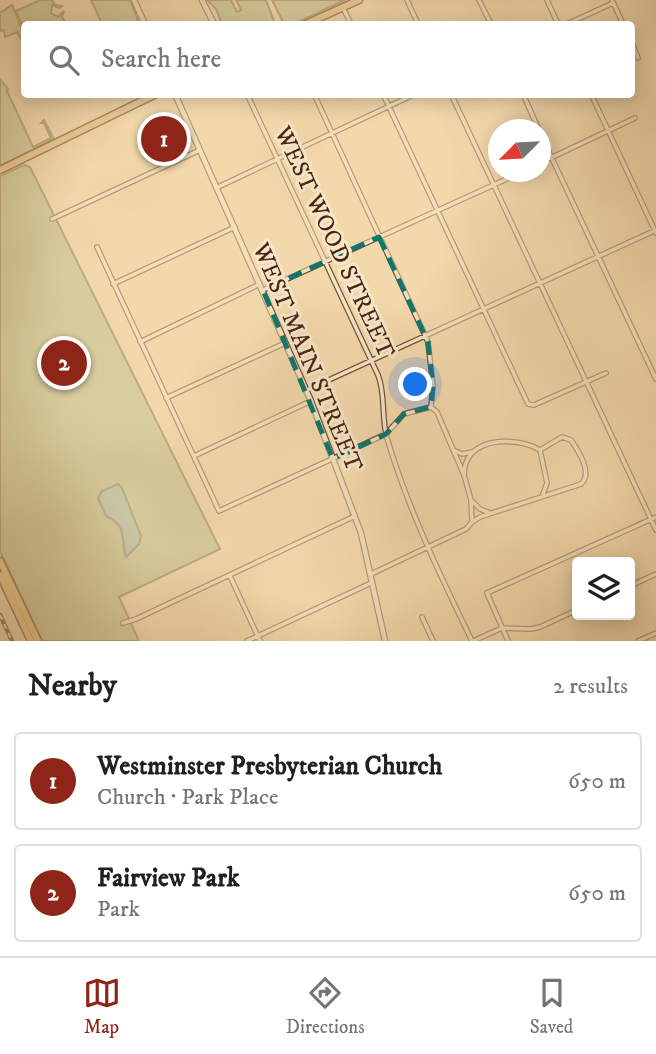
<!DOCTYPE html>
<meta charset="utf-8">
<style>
body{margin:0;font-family:"IM FELL DW Pica",serif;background:#f2f2f2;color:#202124}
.controls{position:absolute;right:21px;bottom:21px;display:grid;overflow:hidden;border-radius:7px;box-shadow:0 4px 18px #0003}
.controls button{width:63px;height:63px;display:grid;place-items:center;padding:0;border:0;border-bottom:2px solid #e0e0e0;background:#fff;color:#202124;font:35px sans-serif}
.compass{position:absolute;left:488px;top:119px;width:63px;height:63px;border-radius:50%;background:#fff;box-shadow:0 4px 18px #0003;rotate:246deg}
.you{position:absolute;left:416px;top:385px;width:24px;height:24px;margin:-18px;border:5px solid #fff;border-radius:50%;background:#1a73e8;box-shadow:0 0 0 10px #1a73e833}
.badge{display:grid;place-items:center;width:46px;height:46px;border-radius:50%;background:#8f2418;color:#fff;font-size:23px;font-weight:700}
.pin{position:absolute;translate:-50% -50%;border:4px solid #fff;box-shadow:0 2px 7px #0006}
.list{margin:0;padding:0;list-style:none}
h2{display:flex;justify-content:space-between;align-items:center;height:91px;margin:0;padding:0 28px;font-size:30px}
h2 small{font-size:23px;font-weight:400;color:#757577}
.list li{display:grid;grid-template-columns:46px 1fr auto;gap:21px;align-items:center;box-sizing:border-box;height:98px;margin:0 14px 14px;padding:0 14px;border:2px solid #e0e0e0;border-radius:7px}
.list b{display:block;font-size:26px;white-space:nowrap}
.list p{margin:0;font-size:23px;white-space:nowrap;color:#757577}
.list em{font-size:23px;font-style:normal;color:#757577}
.icon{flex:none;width:38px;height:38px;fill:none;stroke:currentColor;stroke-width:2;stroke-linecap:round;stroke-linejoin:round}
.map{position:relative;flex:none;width:656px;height:641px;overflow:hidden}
.search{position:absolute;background:#fff;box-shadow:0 4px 18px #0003;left:21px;right:21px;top:21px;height:77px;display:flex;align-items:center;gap:18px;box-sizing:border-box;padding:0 24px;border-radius:7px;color:#757577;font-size:26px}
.sheet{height:315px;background:#fff}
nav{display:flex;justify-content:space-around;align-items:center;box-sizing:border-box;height:98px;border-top:2px solid #e0e0e0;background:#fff;font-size:19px;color:#757577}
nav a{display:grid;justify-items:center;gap:4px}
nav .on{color:#8f2418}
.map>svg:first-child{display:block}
</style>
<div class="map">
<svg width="656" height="641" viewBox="0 0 656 641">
<rect width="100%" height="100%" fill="#f3d8ac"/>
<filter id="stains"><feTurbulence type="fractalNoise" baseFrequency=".00286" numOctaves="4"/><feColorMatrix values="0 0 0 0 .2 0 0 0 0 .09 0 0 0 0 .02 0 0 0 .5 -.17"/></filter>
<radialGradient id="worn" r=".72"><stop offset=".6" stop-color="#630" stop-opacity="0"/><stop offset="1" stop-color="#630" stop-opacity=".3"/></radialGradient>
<path fill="#b8bf8c" stroke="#80734f" stroke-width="2" d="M 40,0 L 52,0 L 55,5 L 62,6 L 59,8 L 52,5 L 51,13 L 58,17 L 64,11 L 62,17 L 66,24 L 24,24 L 24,30 L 16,11 Z
M 91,0 L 130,0 L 139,23 L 102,24 Z
M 207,0 L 231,0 L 237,12 L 241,10 L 236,0 L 266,0 L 275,24 L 222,24 L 216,9 Z
M 272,0 L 345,0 L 294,24 L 284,24 Z
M 12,5 L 24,34 L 24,44 L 17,32 L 5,37 L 4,30 L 0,31 L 0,13 Z
M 0,79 L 8,89 L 7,91 L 33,147 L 51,138 L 44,123 L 41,123 L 44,120 L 54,139 L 0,166 Z
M 24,165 L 30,167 L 220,549 L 119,597 L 139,641 L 42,641 L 0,551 L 0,176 Z"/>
<path fill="#9bbaa9" stroke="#7a7f6d" stroke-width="2" d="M 118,484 L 122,488 L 141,536 L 139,544 L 126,557 C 120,540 129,527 106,516 L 98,498 L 102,491 Z"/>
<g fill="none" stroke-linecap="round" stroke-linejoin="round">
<g stroke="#735338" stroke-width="6">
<path id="minor" d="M 407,0 L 418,24
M 479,0 L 491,24
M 547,0 L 558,24
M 612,0 L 623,24
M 343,8 L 351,24
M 567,24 L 613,3
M 632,43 L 638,58
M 247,94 L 378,375 C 386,395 381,418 387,438 C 408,509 440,575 472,641
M 314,94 L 428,342 L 433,386 L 431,407 L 437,412 L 464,475 L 471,500 L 480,509 L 490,513
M 383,94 L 528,404 L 534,405 L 606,373
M 451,94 L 656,530
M 523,94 L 539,130
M 591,94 L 656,233
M 540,133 L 656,379
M 540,163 L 635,118
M 216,188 L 415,94
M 52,219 L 200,150
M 97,247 L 219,511 L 386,434 L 404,414 L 431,407
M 113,284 L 235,227
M 263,290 L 522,172
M 140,342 L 260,284
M 307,390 L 656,230
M 166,398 L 285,343
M 453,450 L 462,454 L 472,452
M 194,456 L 311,401
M 464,475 C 464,468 466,460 471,454 C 487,437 521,439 540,450 L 547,483 L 543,494
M 471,500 L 472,522
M 371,574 L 466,529 L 472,522 L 480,517 L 581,484 C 593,473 579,452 571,440 L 562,437 L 540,450
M 230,576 L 260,641
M 630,586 L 656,574
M 422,617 L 433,641
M 123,623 L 136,619 L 355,516
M 247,641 L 371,583
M 473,641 L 502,628 L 531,629 L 540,627 L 577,610
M 508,641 L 487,593 L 656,517
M 638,641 L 656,633"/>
</g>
<g stroke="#735338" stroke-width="7">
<path id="tertiary" d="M 134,0 L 145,24
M 202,0 L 214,24
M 175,94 L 311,401 L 361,533 L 385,641"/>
</g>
<g stroke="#482712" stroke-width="9">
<path id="primary" d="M 306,24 L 359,0
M 0,170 L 156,94
M 0,561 L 38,641
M 0,575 L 31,641"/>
</g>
<use href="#minor" stroke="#f7e6c9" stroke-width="3.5"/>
<use href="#tertiary" stroke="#f7e6c9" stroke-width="4.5"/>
<use href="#primary" stroke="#eabc76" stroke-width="6"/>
<g stroke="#482712" stroke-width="4.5">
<path id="rail" d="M 0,615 L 12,641"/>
</g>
<use href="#rail" stroke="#f7e6c9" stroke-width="2" stroke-dasharray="5" stroke-linecap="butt"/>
</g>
<path d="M0 0H656V641H0ZM 379,237 L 428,342 L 433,386 L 431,407 L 404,414 L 386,434 L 333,459 L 263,290 Z" fill="#f3d8ac" fill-opacity=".55" fill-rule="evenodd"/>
<path fill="none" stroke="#0f766e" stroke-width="5" stroke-dasharray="14 9" stroke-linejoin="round" d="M 379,237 L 428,342 L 433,386 L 431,407 L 404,414 L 386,434 L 333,459 L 263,290 Z"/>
<g text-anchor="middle" stroke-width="6" stroke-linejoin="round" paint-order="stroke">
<g font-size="24" fill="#482712" stroke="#f7e6c9">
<text transform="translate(335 242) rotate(65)" y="8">WEST WOOD STREET</text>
<text transform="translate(308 357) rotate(67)" y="8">WEST MAIN STREET</text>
</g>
</g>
<rect width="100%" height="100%" filter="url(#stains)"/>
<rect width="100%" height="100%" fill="url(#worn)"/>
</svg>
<div class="controls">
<button><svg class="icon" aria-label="layers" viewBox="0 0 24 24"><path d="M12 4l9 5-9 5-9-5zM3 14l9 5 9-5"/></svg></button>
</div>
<svg class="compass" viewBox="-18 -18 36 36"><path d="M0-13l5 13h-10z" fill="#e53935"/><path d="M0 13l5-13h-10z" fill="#757577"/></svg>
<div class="you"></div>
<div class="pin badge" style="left:164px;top:139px">1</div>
<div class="pin badge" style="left:64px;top:363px">2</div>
<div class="search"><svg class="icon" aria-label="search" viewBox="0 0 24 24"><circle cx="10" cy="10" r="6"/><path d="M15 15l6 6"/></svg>Search here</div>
</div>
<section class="sheet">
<h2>Nearby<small>2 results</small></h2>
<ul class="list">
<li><span class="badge">1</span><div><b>Westminster Presbyterian Church</b><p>Church · Park Place</p></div><em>650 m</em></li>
<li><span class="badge">2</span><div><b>Fairview Park</b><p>Park</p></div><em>650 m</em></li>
</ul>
</section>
<nav>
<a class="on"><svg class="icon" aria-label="map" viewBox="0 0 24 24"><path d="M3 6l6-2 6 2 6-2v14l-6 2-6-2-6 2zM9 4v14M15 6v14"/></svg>Map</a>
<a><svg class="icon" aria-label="directions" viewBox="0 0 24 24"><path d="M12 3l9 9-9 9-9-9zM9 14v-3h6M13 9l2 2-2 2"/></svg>Directions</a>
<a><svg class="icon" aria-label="saved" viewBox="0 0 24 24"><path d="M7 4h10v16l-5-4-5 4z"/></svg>Saved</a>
</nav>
